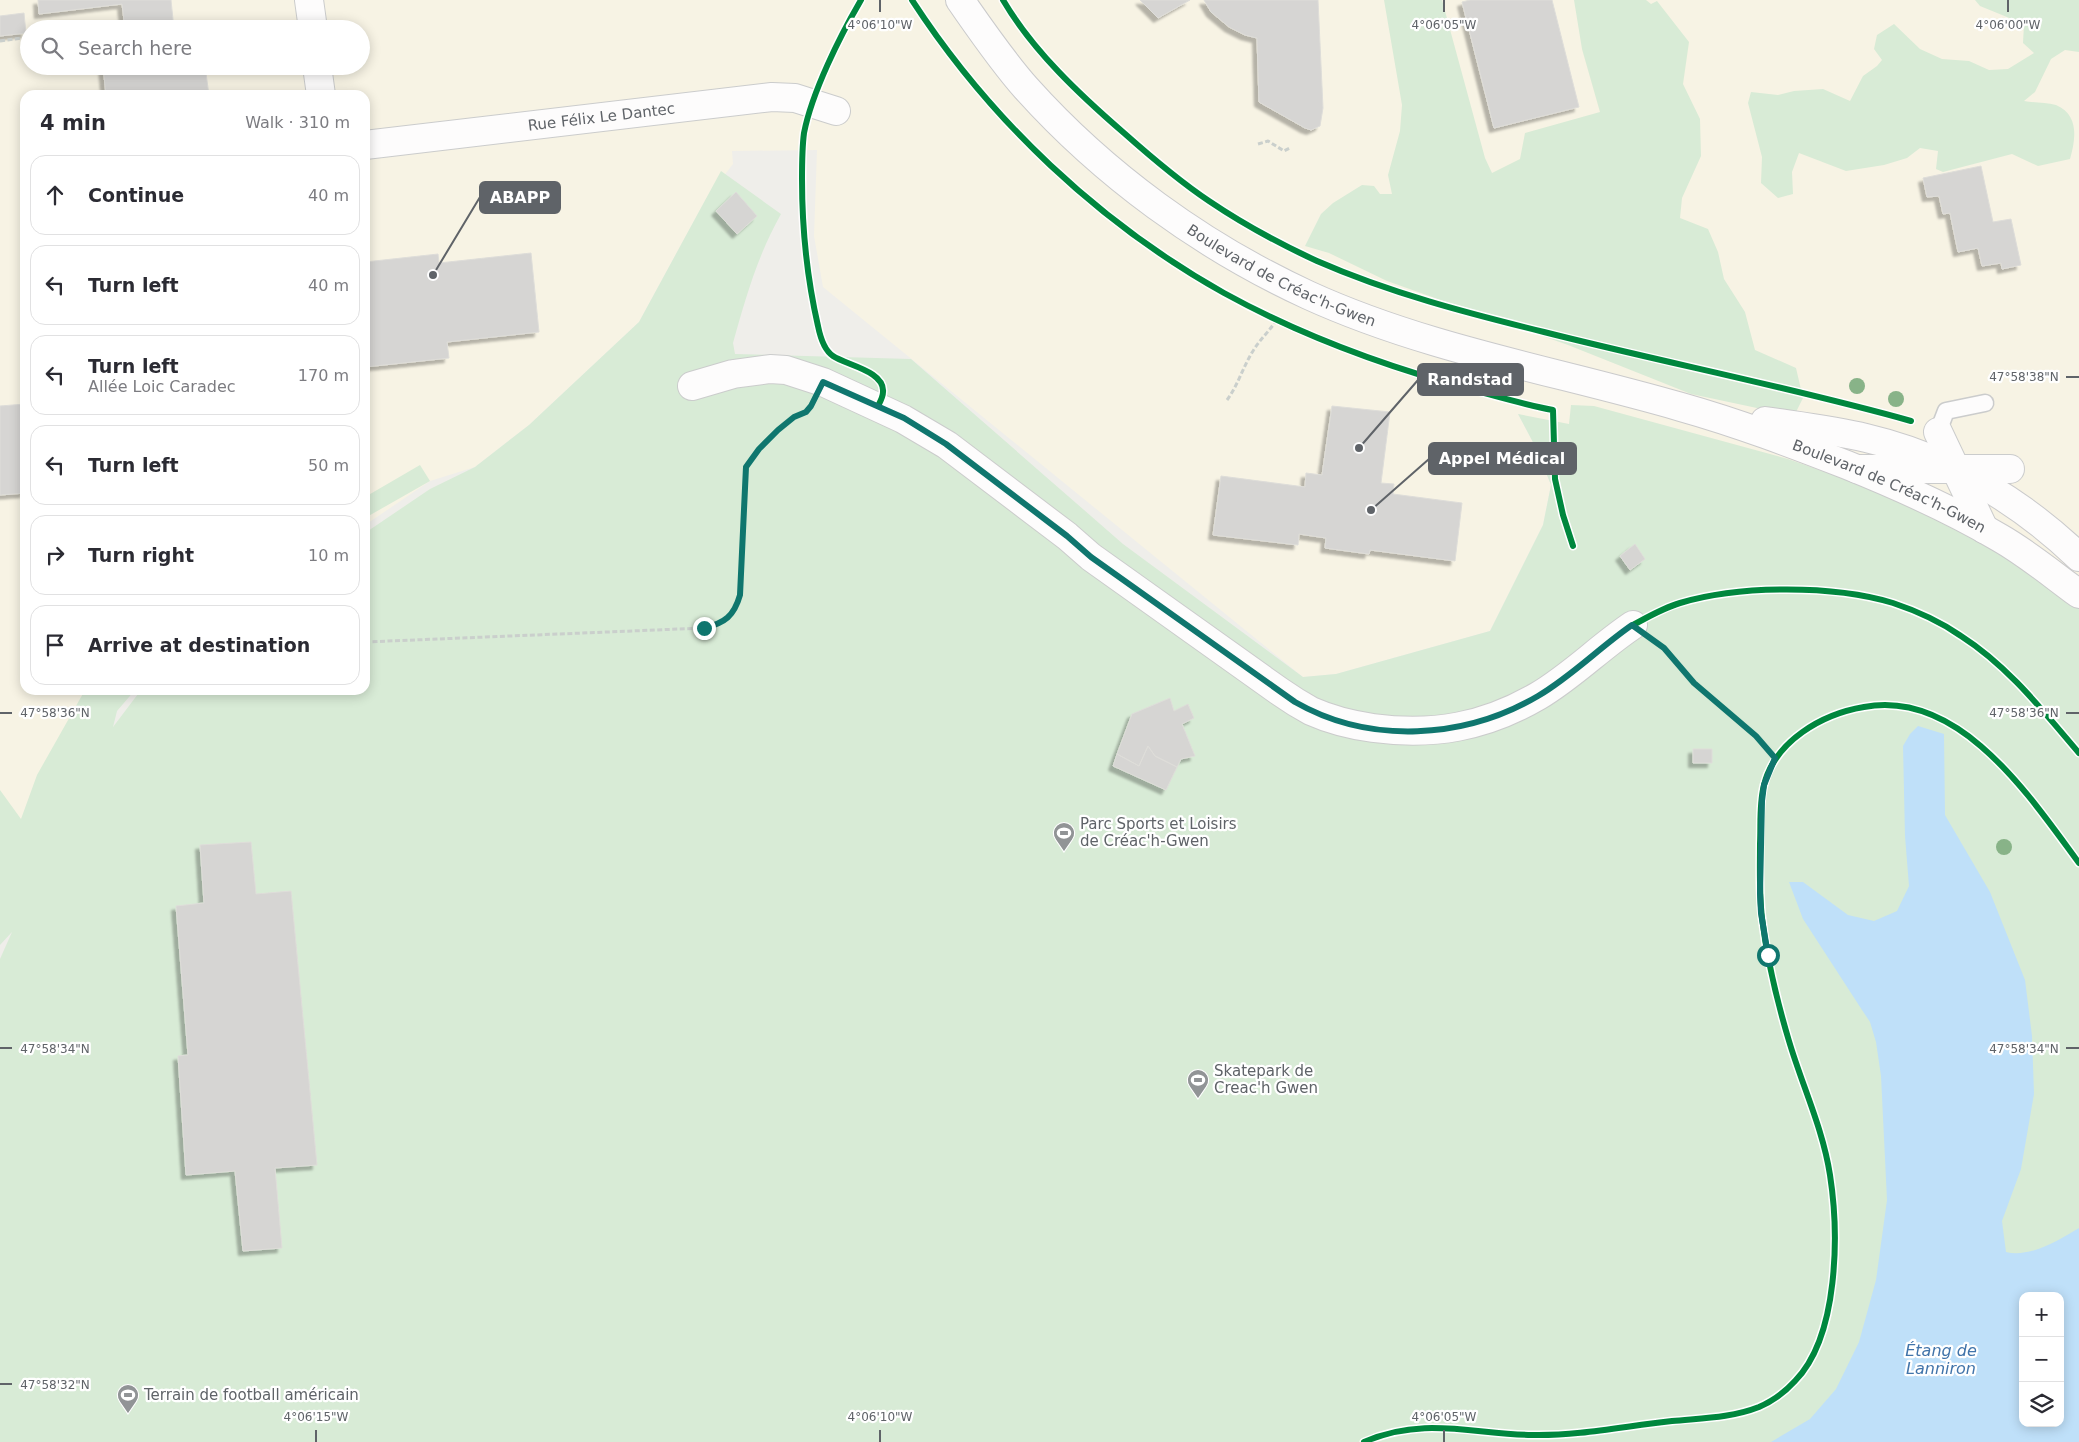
<!DOCTYPE html>
<meta charset="utf-8">
<style>
body{margin:0;font-family:"DejaVu Sans",sans-serif;background:#f2f2f3;color:#2b2b33}
.controls{position:absolute;right:15px;bottom:15px;display:grid;overflow:hidden;border-radius:10px;box-shadow:0 2px 12px #0003}
.controls button{width:45px;height:45px;display:grid;place-items:center;padding:0;border:0;border-bottom:1px solid #e1e1e2;background:#fff;color:#2b2b33;font:25px sans-serif}
.stop{position:absolute;width:15px;height:15px;margin:-11px;border:4px solid #0f766e;border-radius:50%;background:#fff}
.stop.end{background:#0f766e;border-color:#fff;box-shadow:0 1px 5px #0008}
.list{margin:0;padding:0;list-style:none}
h2{display:flex;justify-content:space-between;align-items:center;height:65px;margin:0;padding:0 20px;font-size:21px}
h2 small{font-size:16px;font-weight:400;color:#7c7c81}
.list li{display:grid;grid-template-columns:32px 1fr auto;gap:15px;align-items:center;box-sizing:border-box;height:80px;margin:0 10px 10px;padding:0 10px;border:1px solid #e1e1e2;border-radius:15px}
.list b{display:block;font-size:19px;white-space:nowrap}
.list p{margin:0;font-size:16px;white-space:nowrap;color:#7c7c81}
.list em{font-size:16px;font-style:normal;color:#7c7c81}
.icon{flex:none;width:28px;height:28px;fill:none;stroke:currentColor;stroke-width:2;stroke-linecap:round;stroke-linejoin:round}
.map{position:relative;flex:none;width:2079px;height:1442px;overflow:hidden}
.search{position:absolute;background:#fff;box-shadow:0 2px 12px #0003;left:20px;top:20px;width:350px;height:55px;display:flex;align-items:center;gap:12px;box-sizing:border-box;padding:0 18px;border-radius:28px;color:#7c7c81;font-size:19px}
.panel{position:absolute;background:#fff;box-shadow:0 2px 12px #0003;left:20px;top:90px;width:350px;height:605px;border-radius:15px}
.map>svg:first-child{display:block}
</style>
<div class="map">
<svg width="2079" height="1442" viewBox="0 0 2079 1442">
<defs>
<filter id="shadow"><feDropShadow dx="-4.5" dy="4.5" stdDeviation="1" flood-color="#0004"/></filter>
</defs>
<rect width="100%" height="100%" fill="#efeeea"/>
<path fill="#f7f3e4" fill-rule="evenodd" d="M 0,0 L 2079,0 L 2079,612 L 1518,414 L 1536,448 L 1551,485 L 1543,525 L 1490,631 L 1336,674 L 1303,677 L 823,287 L 814,236 L 817,150 L 732,151 L 733,164 L 706,199 L 639,322 L 529,425 L 475,467 L 430,481 L 365,525 L 365,95 L 25,95 L 25,690 L 120,690 L 0,883 ZM 29,29 L 361,29 L 361,66 L 29,66 Z"/>
<path fill="#d8ebd6" fill-rule="evenodd" d="M 1384,0 L 1442,0 L 1485,158 L 1492,173 L 1520,159 L 1525,133 L 1600,112 L 1582,49 L 1574,0 L 1646,0 L 1651,4 L 1657,1 L 1689,42 L 1683,84 L 1700,119 L 1701,156 L 1682,198 L 1680,218 L 1708,229 L 1718,252 L 1724,279 L 1745,312 L 1755,350 L 1796,368 L 1803,398 L 1795,414 L 1771,411 L 1691,394 L 1568,345 L 1387,281 L 1329,253 L 1305,246 L 1321,214 L 1333,203 L 1362,185 L 1374,186 L 1380,194 L 1392,194 L 1388,175 L 1400,131 L 1402,105 Z
M 1975,0 L 2079,0 L 2079,52 L 2065,50 L 2051,59 L 2035,92 L 2024,101 C 2034,103 2046,102 2056,105 C 2079,115 2076,138 2070,159 L 2038,166 L 2012,154 L 1943,172 L 1936,169 L 1938,151 L 1920,148 L 1907,158 L 1884,165 L 1846,171 L 1799,153 L 1792,172 L 1793,194 L 1778,198 L 1761,183 L 1762,157 L 1748,103 L 1751,92 L 1778,95 L 1794,91 L 1823,89 L 1850,101 L 1863,76 L 1877,66 L 1882,60 L 1874,49 L 1877,35 L 1894,24 L 1920,49 L 1942,59 L 1969,61 L 1989,70 L 2008,69 L 2034,53 L 2023,43 L 2024,24 L 1980,6 Z
M 721,171 L 781,214 C 757,257 746,297 733,343 L 735,354 L 911,359 L 1123,544 L 1303,677 L 1336,674 L 1490,631 L 1543,525 L 1551,485 L 1536,448 L 1518,414 L 1569,424 L 1571,405 L 1594,406 L 1788,459 L 1859,484 L 1976,536 L 2079,606 L 2079,1442 L 0,1442 L 0,959 L 12,932 L 0,945 L 0,790 L 21,819 L 37,775 L 85,690 L 135,690 L 117,711 L 113,727 L 141,690 L 365,690 L 365,533 L 430,489 L 475,467 L 529,425 L 639,322 ZM 2023,1296 L 2060,1296 L 2060,1423 L 2023,1423 Z
M 420,465 L 430,481 L 365,518 L 365,497 Z"/>
<path fill="#bfe0f9" fill-rule="evenodd" d="M 1918,726 L 1944,734 L 1945,815 L 1990,892 L 2025,980 L 2032,1036 L 2034,1094 L 2021,1169 L 2002,1221 L 2006,1252 C 2030,1258 2059,1240 2079,1228 L 2079,1442 L 1771,1442 L 1810,1419 L 1836,1389 L 1859,1342 L 1876,1280 L 1887,1200 L 1881,1076 L 1876,1042 L 1870,1022 L 1862,1010 L 1803,919 L 1789,882 L 1803,882 L 1848,915 L 1874,921 L 1897,911 L 1909,886 L 1905,836 L 1903,746 L 1910,734 ZM 2023,1296 L 2060,1296 L 2060,1423 L 2023,1423 Z"/>
<path fill="#d6d5d3" stroke="#deddd9" filter="url(#shadow)" d="M 38,0 L 171,0 L 174,29 L 125,29 L 122,4 L 39,14 Z
M 1140,0 L 1190,0 L 1158,18 Z
M 1204,0 L 1318,0 L 1323,108 L 1320,126 L 1311,130 L 1305,128 L 1259,102 L 1257,38 L 1245,35 L 1229,27 L 1211,12 Z
M 1470,0 L 1552,0 L 1579,107 L 1494,128 L 1462,2 Z
M 24,13 L 26,33 L 0,36 L 0,16 Z
M 103,66 L 205,66 L 209,95 L 106,95 Z
M 1981,166 L 1993,222 L 2011,219 L 2021,265 L 2002,269 L 2001,263 L 1982,266 L 1978,248 L 1958,252 L 1950,213 L 1943,214 L 1939,196 L 1927,197 L 1923,178 Z
M 736,192 L 757,216 L 737,234 L 716,211 Z
M 531,253 L 539,332 L 447,342 L 449,358 L 365,367 L 365,262 L 438,254 L 439,263 Z
M 25,404 L 25,493 L 0,495 L 0,406 Z
M 1332,406 L 1390,412 L 1381,483 L 1394,484 L 1393,494 L 1462,503 L 1455,561 L 1370,550 L 1369,554 L 1325,548 L 1326,538 L 1299,534 L 1298,545 L 1213,535 L 1221,476 L 1305,487 L 1306,473 L 1322,475 Z
M 1635,544 L 1645,559 L 1630,570 L 1620,556 Z
M 1170,698 L 1174,711 L 1188,704 L 1194,718 L 1182,724 L 1195,756 L 1181,759 L 1177,767 L 1155,756 L 1148,746 L 1139,766 L 1117,754 L 1132,714 Z
M 1148,746 L 1155,756 L 1177,767 L 1166,790 L 1113,766 L 1117,754 L 1139,766 Z
M 1693,749 L 1712,749 L 1712,763 L 1693,763 Z
M 251,842 L 256,894 L 291,891 L 317,1165 L 275,1168 L 282,1248 L 243,1251 L 235,1171 L 186,1175 L 178,1056 L 188,1055 L 176,906 L 204,903 L 200,845 Z"/>
<g fill="none" stroke-linecap="round" stroke-linejoin="round">
<g stroke="#cbcccc" stroke-width="19">
<path id="lane" d="M 1938,432 L 1946,411 L 1985,403"/>
</g>
<g stroke="#cbcccc" stroke-width="30">
<g id="street">
<path d="M 309,0 L 313,29"/>
<path d="M 317,66 L 321,95"/>
<path id="s1" d="M 365,145 L 772,97 L 795,98 L 836,111"/>
<path d="M 692,386 L 733,374 L 770,369 L 786,370 L 823,382 L 903,419 L 947,445 L 1067,536 L 1091,557 L 1279,691 C 1289,698 1300,705 1311,711 C 1331,720 1352,725 1373,728 C 1433,736 1485,727 1538,696 C 1572,676 1600,647 1633,625"/>
<path d="M 1938,432 L 1984,529"/>
<path d="M 1857,469 L 2010,469"/>
</g>
</g>
<g stroke="#cacacb" stroke-width="30">
<g id="secondary">
<path id="s2" d="M 960,0 C 981,30 1002,61 1026,88 C 1104,175 1202,246 1308,295 C 1426,349 1557,371 1681,407 C 1738,423 1793,444 1847,465 C 1899,486 1951,509 2000,538 C 2028,554 2053,575 2079,594"/>
<path d="M 1765,421 C 1798,426 1833,430 1866,438 C 1947,457 2019,500 2079,557"/>
</g>
</g>
<path stroke="#cacfcc" stroke-width="3" stroke-dasharray="5 2.5" stroke-linecap="butt" d="M 95,29 L 124,25
M 0,41 L 29,37
M 1044,54 L 1104,116 L 1163,166
M 1258,144 L 1268,141 L 1284,151 L 1290,148
M 1343,271 L 1428,302 L 1479,316 L 1669,363 L 1786,388
M 1227,400 C 1238,385 1243,367 1253,351 C 1260,339 1270,331 1277,319
M 365,642 L 704,628 C 725,623 734,616 740,595 L 746,467 L 759,449 L 778,430 L 794,417 L 807,411
M 1659,643 L 1694,683 L 1756,736 L 1775,758
M 1364,1442 C 1423,1416 1473,1434 1532,1435 C 1580,1436 1625,1426 1672,1421 C 1702,1418 1731,1418 1759,1407 C 1773,1401 1785,1392 1795,1381 C 1839,1336 1839,1233 1830,1175 C 1823,1129 1802,1085 1789,1041 C 1777,1001 1767,959 1762,918 C 1759,893 1760,868 1760,844 C 1761,824 1759,804 1764,785 C 1775,741 1822,714 1864,707 C 1960,689 2030,797 2079,863"/>
<use href="#lane" stroke="#fdfcfc" stroke-width="16"/>
<use href="#street" stroke="#fdfcfc" stroke-width="28"/>
<use href="#secondary" stroke="#fdfcfc" stroke-width="28"/>
<g stroke="#fff" stroke-width="9">
<path id="cycleway" d="M 861,0 C 840,36 812,92 804,133 C 802,148 802,164 802,179 C 802,228 807,278 818,326 C 820,336 824,350 833,356 C 846,365 885,371 883,392 C 883,397 880,402 878,406
M 912,0 C 990,120 1099,223 1224,293 C 1302,336 1387,367 1473,390 C 1499,397 1526,405 1553,410 L 1555,479 L 1563,515 L 1573,546
M 1003,0 C 1033,51 1080,95 1124,133 C 1151,157 1179,181 1209,201 C 1243,224 1280,244 1317,261 C 1390,293 1467,313 1544,332 C 1666,363 1790,387 1911,421
M 1633,625 C 1648,617 1663,608 1680,603 C 1740,585 1834,585 1893,603 C 1917,611 1941,622 1961,636 C 2008,666 2043,711 2079,753
M 1364,1442 C 1423,1416 1473,1434 1532,1435 C 1580,1436 1625,1426 1672,1421 C 1702,1418 1731,1418 1759,1407 C 1773,1401 1785,1392 1795,1381 C 1839,1336 1839,1233 1830,1175 C 1823,1129 1802,1085 1789,1041 C 1777,1001 1767,959 1762,918 C 1759,893 1760,868 1760,844 C 1761,824 1759,804 1764,785 C 1775,741 1822,714 1864,707 C 1960,689 2030,797 2079,863"/>
</g>
<use href="#cycleway" stroke="#00873e" stroke-width="6"/>
</g>
<g fill="#88b388">
<circle cx="1857" cy="386" r="8"/>
<circle cx="1896" cy="399" r="8"/>
<circle cx="2004" cy="847" r="8"/>
</g>
<g fill="none" stroke-linecap="round" stroke-linejoin="round">
<path stroke="#0f766e" stroke-width="6" d="M 704,628 C 725,623 734,616 740,595 L 746,467 L 759,449 L 778,430 L 794,417 L 806,412 L 811,406 L 823,382 L 904,418 L 946,444 L 1067,536 L 1091,557 L 1295,702 C 1370,745 1465,739 1538,696 C 1572,676 1600,647 1632,625 L 1664,648 L 1694,683 L 1756,736 L 1775,758 L 1764,785 L 1762,801 L 1760,893 L 1761,913 L 1768,955"/>
</g>
<path fill="none" stroke="#5f6368" stroke-width="2" d="M 880,0 L 880,12M 1444,0 L 1444,12M 2008,0 L 2008,12M 2066,377 L 2079,377M 0,713 L 12,713M 2066,713 L 2079,713M 0,1048 L 12,1048M 2066,1048 L 2079,1048M 0,1384 L 12,1384M 316,1430 L 316,1442M 880,1430 L 880,1442M 1444,1430 L 1444,1442"/>
<defs>
<g id="stadium-pin" transform="scale(1.125)"><path d="M0 17L-7.5 6A9.5 9.5 0 1 1 7.5 6Z" fill="#919496" stroke="#fff"/><path d="M0-5a6.5 5 0 1 0 0 10a6.5 5 0 1 0 0-10ZM-3.5-1.8h7v3.6h-7Z" fill="#fff"/></g>
</defs>
<g fill-rule="evenodd">
<use href="#stadium-pin" x="1064" y="833"/>
<use href="#stadium-pin" x="1198" y="1080"/>
<use href="#stadium-pin" x="128" y="1395"/>
</g>
<g text-anchor="middle" stroke-width="4.5" stroke-linejoin="round" paint-order="stroke">
<g font-size="15" fill="#5f6368" stroke="#fff">
<text dy="5" stroke="none"><textPath href="#s1" startOffset="238">Rue Félix Le Dantec</textPath></text>
<text dy="5" stroke="none"><textPath href="#s2" startOffset="430">Boulevard de Créac'h-Gwen</textPath></text>
<text dy="5" stroke="none"><textPath href="#s2" startOffset="1075">Boulevard de Créac'h-Gwen</textPath></text>
</g>
<g font-size="15" fill="#5f6368" stroke="#fff" text-anchor="start">
<text x="1080" y="829">Parc Sports et Loisirs<tspan x="1080" dy="17">de Créac'h-Gwen</tspan></text>
<text x="1214" y="1076">Skatepark de<tspan x="1214" dy="17">Creac'h Gwen</tspan></text>
<text x="144" y="1400">Terrain de football américain</text>
</g>
<g font-size="16" font-style="italic" fill="#4174aa" stroke="#fff">
<text x="1941" y="1356">Étang de<tspan x="1941" dy="18">Lanniron</tspan></text>
</g>
</g>
<g font-size="12" text-anchor="middle" fill="#5f6368" stroke="#fff" stroke-width="4.5" stroke-linejoin="round" paint-order="stroke">
<text x="880" y="29">4°06'10"W</text>
<text x="1444" y="29">4°06'05"W</text>
<text x="2008" y="29">4°06'00"W</text>
<text x="2024" y="381">47°58'38"N</text>
<text x="55" y="717">47°58'36"N</text>
<text x="2024" y="717">47°58'36"N</text>
<text x="55" y="1053">47°58'34"N</text>
<text x="2024" y="1053">47°58'34"N</text>
<text x="55" y="1389">47°58'32"N</text>
<text x="316" y="1421">4°06'15"W</text>
<text x="880" y="1421">4°06'10"W</text>
<text x="1444" y="1421">4°06'05"W</text>
</g>
<path fill="none" stroke="#5f6368" stroke-width="2" d="M433 275L480 197M1359 448L1418 380M1371 510L1429 459"/>
<g fill="#5f6368" stroke="#fff" stroke-width="2">
<circle cx="433" cy="275" r="5"/>
<circle cx="1359" cy="448" r="5"/>
<circle cx="1371" cy="510" r="5"/>
</g>
<g fill="#5f6368" stroke="#5f6368" stroke-width="2">
<rect x="480" y="182" width="80" height="31" rx="5"/>
<rect x="1418" y="364" width="105" height="31" rx="5"/>
<rect x="1429" y="443" width="147" height="31" rx="5"/>
</g>
<g font-size="16" text-anchor="middle" font-weight="bold" fill="#fff">
<text x="520" y="203">ABAPP</text>
<text x="1470" y="385">Randstad</text>
<text x="1502" y="464">Appel Médical</text>
</g>
</svg>
<div class="controls">
<button>+</button>
<button>−</button>
<button><svg class="icon" aria-label="layers" viewBox="0 0 24 24"><path d="M12 4l9 5-9 5-9-5zM3 14l9 5 9-5"/></svg></button>
</div>
<div class="stop" style="left:1768px;top:955px"></div>
<div class="stop end" style="left:704px;top:628px"></div>
<div class="search"><svg class="icon" aria-label="search" viewBox="0 0 24 24"><circle cx="10" cy="10" r="6"/><path d="M15 15l6 6"/></svg>Search here</div>
<section class="panel">
<h2>4 min<small>Walk · 310 m</small></h2>
<ul class="list">
<li><svg class="icon" aria-label="ahead" viewBox="0 0 24 24"><path d="M12 20V5M6 11l6-6 6 6"/></svg><div><b>Continue</b></div><em>40 m</em></li>
<li><svg class="icon" aria-label="left" viewBox="0 0 24 24"><path d="M17 20v-9H6M10 6l-5 5 5 5"/></svg><div><b>Turn left</b></div><em>40 m</em></li>
<li><svg class="icon" aria-label="left" viewBox="0 0 24 24"><path d="M17 20v-9H6M10 6l-5 5 5 5"/></svg><div><b>Turn left</b><p>Allée Loic Caradec</p></div><em>170 m</em></li>
<li><svg class="icon" aria-label="left" viewBox="0 0 24 24"><path d="M17 20v-9H6M10 6l-5 5 5 5"/></svg><div><b>Turn left</b></div><em>50 m</em></li>
<li><svg class="icon" aria-label="right" viewBox="0 0 24 24"><path d="M7 20v-9h11M14 6l5 5-5 5"/></svg><div><b>Turn right</b></div><em>10 m</em></li>
<li><svg class="icon" aria-label="arrive" viewBox="0 0 24 24"><path d="M6 21V4h12l-3 4 3 4H6"/></svg><div><b>Arrive at destination</b></div></li>
</ul>
</section>
</div>
